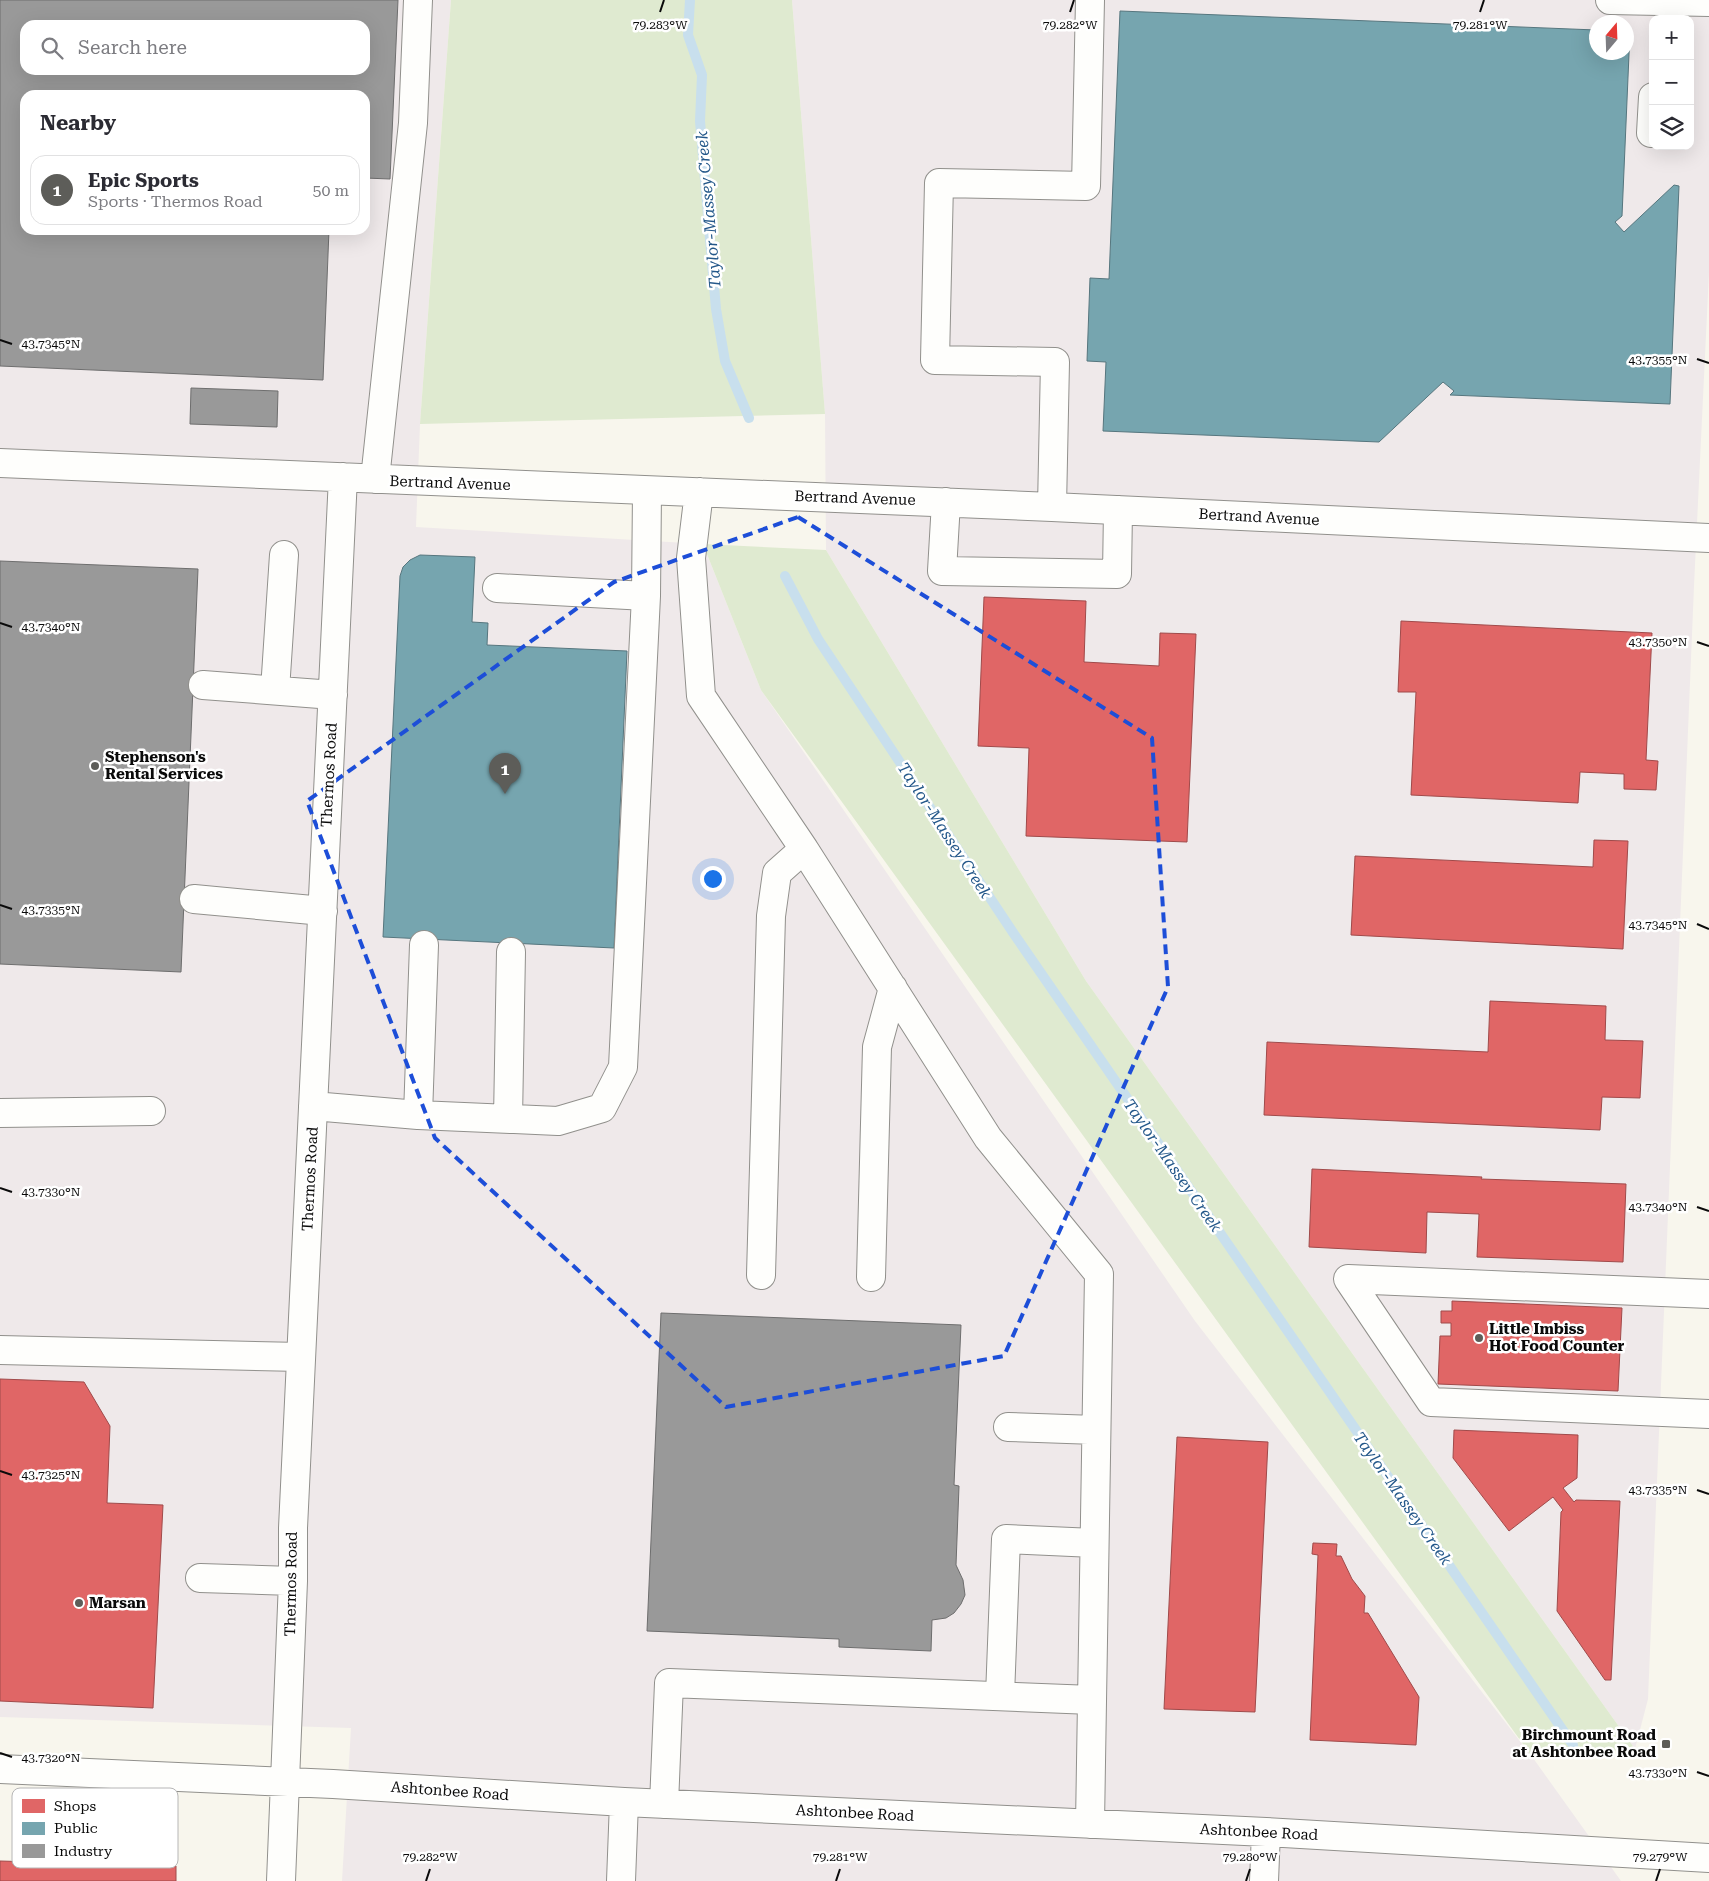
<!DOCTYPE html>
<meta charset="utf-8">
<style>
body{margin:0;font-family:"Roboto Serif",serif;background:#f7f7f7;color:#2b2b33}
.controls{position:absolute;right:15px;top:15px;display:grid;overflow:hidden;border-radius:10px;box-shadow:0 5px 20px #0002}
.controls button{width:45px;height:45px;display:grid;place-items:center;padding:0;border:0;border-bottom:1px solid #e1e1e2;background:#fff;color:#2b2b33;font:25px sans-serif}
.compass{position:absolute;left:1589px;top:15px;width:45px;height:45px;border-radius:50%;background:#fff;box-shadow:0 5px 20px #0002;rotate:19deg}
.you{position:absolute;left:712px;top:878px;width:18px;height:18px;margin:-12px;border:4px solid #fff;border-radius:50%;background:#1a73e8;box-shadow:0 0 0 8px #1a73e833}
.badge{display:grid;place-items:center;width:32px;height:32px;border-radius:50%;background:#5d5d59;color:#fff;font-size:16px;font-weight:700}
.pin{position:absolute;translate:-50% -41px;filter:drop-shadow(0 1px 2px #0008)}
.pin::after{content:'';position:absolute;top:26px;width:18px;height:15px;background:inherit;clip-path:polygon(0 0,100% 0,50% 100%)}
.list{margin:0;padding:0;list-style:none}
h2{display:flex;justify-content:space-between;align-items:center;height:65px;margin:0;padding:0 20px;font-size:21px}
h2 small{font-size:16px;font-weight:400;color:#7c7c81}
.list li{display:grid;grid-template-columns:32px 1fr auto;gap:15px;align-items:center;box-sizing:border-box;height:70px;margin:0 10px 10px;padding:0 10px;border:1px solid #e1e1e2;border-radius:15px}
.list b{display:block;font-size:19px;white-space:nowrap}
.list p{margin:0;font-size:16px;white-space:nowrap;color:#7c7c81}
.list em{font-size:16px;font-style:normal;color:#7c7c81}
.icon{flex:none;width:28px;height:28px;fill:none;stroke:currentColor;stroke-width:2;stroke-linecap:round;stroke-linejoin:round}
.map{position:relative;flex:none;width:1709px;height:1881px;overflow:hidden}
.search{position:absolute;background:#fff;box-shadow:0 5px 20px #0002;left:20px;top:20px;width:350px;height:55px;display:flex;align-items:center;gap:12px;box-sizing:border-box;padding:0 18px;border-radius:15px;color:#7c7c81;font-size:19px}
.panel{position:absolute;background:#fff;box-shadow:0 5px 20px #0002;left:20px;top:90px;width:350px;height:145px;border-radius:15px}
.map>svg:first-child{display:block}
</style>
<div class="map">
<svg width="1709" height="1881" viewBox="0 0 1709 1881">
<rect width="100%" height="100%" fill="#f8f6ed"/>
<path fill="#efe9ea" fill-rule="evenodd" d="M 0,0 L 451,0 L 420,424 L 416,527 L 703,544 L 761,690 L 1195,1321 L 1533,1758 L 1621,1881 L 342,1881 L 351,1728 L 0,1717 ZM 25,25 L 365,25 L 365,70 L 25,70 ZM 25,95 L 365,95 L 365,230 L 25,230 Z
M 792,0 L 1709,0 L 1709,272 L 1694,586 L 1648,1699 L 1635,1749 L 1086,981 L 826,550 L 825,414 ZM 1653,19 L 1690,19 L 1690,146 L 1653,146 ZM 1596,22 L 1626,22 L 1626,52 L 1596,52 Z"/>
<path fill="#dfead0" d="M 451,0 L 792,0 L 825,414 L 420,424 Z
M 703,544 L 826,550 L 1086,981 L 1635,1749 L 1533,1758 L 761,690 Z"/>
<path fill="#e06666" stroke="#a04a4a" d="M 984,597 L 1086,601 L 1084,662 L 1159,666 L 1160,633 L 1196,634 L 1187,842 L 1026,836 L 1029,748 L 978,746 Z
M 1401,621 L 1652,633 L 1646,760 L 1658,761 L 1656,790 L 1624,789 L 1624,774 L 1580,772 L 1578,803 L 1411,795 L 1416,692 L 1398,692 Z
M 1594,840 L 1628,841 L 1623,949 L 1351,935 L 1355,856 L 1593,867 Z
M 1490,1001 L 1606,1006 L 1605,1040 L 1643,1041 L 1640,1098 L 1602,1097 L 1600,1130 L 1264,1115 L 1267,1042 L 1488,1052 Z
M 1312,1169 L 1482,1177 L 1481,1179 L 1626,1184 L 1623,1262 L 1477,1257 L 1479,1214 L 1427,1212 L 1426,1253 L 1309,1247 Z
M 1452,1301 L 1622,1308 L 1618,1391 L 1438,1384 L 1440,1336 L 1451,1336 L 1451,1323 L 1441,1323 L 1441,1311 L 1452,1311 Z
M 0,1379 L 84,1382 L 110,1426 L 107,1503 L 163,1505 L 153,1708 L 0,1701 Z
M 1454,1430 L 1578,1435 L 1577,1478 L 1563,1488 L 1574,1502 L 1576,1500 L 1620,1501 L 1611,1680 L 1605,1680 L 1557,1611 L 1561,1512 L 1563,1510 L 1553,1497 L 1509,1531 L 1453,1458 Z
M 1177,1437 L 1268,1442 L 1255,1712 L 1164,1709 Z
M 1313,1543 L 1337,1544 L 1336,1556 L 1341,1556 L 1352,1579 L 1365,1596 L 1364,1613 L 1368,1613 L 1419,1697 L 1416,1745 L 1310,1740 L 1318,1555 L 1312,1554 Z
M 0,1861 L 176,1866 L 176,1881 L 0,1881 Z"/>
<path fill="#76a5af" stroke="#56767e" d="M 1120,11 L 1596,30 L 1596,52 L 1626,52 L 1626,31 L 1630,31 L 1622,216 L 1615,222 L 1624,232 L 1674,185 L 1679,186 L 1670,404 L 1450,395 L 1454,391 L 1443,382 L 1379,442 L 1103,431 L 1106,362 L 1087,361 L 1090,278 L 1109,279 Z
M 420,555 L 475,557 L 472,622 L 488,623 L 487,645 L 627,651 L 614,948 L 383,937 L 400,576 L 403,567 L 410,560 Z"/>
<path fill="#999" stroke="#6e6e6e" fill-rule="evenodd" d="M 0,0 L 398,0 L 390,179 L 365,178 L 365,95 L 25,95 L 25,230 L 329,230 L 323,380 L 0,366 ZM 25,25 L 365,25 L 365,70 L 25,70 Z
M 191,388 L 278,391 L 277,427 L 190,424 Z
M 0,561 L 198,569 L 181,972 L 0,964 Z
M 661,1313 L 961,1325 L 954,1485 L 959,1486 L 956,1565 L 963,1580 L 965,1595 L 961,1604 L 954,1613 L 946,1618 L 932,1620 L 931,1651 L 839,1647 L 839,1639 L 647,1631 Z"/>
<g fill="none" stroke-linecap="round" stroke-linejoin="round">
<path stroke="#c8dfed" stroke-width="10" d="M 690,0 L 688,35 L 702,75 L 700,121 L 716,309 L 725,361 L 749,418
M 785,576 L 818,639 L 1014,934 L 1573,1745"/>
<g stroke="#91908c" stroke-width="30">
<path id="minor" d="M 1610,0 L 1709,2
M 1651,133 L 1653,97
M 0,463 L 1052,507 L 1709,538
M 375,479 L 413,123 L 418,0
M 699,492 L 691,558 L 701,696 L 804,849 L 988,1138 L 1099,1274 L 1090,1824
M 946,502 L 942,571 L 1117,574 L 1118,510
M 1052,507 L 1055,362 L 935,360 L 939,183 L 1086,186 L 1090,0
M 497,588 L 646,596
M 203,685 L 333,695
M 275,690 L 284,555
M 194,899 L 323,911
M 313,1106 L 418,1115 L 558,1121 L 602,1108 L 623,1067 L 646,596 L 647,491
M 0,1113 L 151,1111
M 418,1115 L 424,945
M 508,1119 L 511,952
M 761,1275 L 771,916 L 777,873 L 804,849
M 871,1277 L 877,1047 L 893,988
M 1709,1294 L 1348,1279 L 1431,1402 L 1709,1414
M 0,1350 L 301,1357
M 1008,1427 L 1096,1430
M 200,1578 L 293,1581
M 1000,1696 L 1006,1539 L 1094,1543
M 0,1769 L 333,1784 L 624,1802 L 1266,1832 L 1709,1858
M 664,1804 L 669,1683 L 1092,1700
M 281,1881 L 293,1581 L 293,1528 L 343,477
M 621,1881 L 624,1802
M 1264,1881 L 1266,1832"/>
</g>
<use href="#minor" stroke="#fefefc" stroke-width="28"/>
</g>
<path fill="none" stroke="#1d4ed8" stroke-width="4" stroke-dasharray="10 6" stroke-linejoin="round" d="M 798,517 L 1152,738 L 1168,987 L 1004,1356 L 726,1407 L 435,1138 L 307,801 L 614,582 Z"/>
<path fill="none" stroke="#0a0a0a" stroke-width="2" d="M 660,12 L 664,0M 1070,12 L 1074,0M 1480,12 L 1484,0M 0,340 L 12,344M 1697,359 L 1709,363M 0,623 L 12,627M 1697,642 L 1709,646M 0,905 L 12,909M 1697,924 L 1709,929M 0,1188 L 12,1192M 1697,1207 L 1709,1211M 0,1471 L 12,1475M 1697,1490 L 1709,1494M 0,1753 L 12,1757M 1697,1772 L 1709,1776M 426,1881 L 430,1869M 836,1881 L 840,1869M 1246,1881 L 1250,1869M 1656,1881 L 1660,1869"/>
<g fill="#5d5d59" stroke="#fff" stroke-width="2">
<circle cx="95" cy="766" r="5"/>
<circle cx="1479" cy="1338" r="5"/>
<circle cx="79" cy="1603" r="5"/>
<rect x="1661" y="1739" width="10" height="10" rx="2.5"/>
</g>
<g text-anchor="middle" stroke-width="5" stroke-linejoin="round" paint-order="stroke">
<g font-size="15" fill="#0a0a0a" stroke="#fff">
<text transform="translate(450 483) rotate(2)" y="5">Bertrand Avenue</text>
<text transform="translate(855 498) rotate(2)" y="5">Bertrand Avenue</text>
<text transform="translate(1259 517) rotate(3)" y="5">Bertrand Avenue</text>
<text transform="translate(329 775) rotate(-87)" y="5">Thermos Road</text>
<text transform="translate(310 1179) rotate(-87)" y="5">Thermos Road</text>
<text transform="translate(291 1584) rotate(-89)" y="5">Thermos Road</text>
<text transform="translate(450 1791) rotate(4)" y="5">Ashtonbee Road</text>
<text transform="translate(855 1813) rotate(3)" y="5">Ashtonbee Road</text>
<text transform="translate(1259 1832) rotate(3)" y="5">Ashtonbee Road</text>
</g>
<g font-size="15" font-weight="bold" fill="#0a0a0a" stroke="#fff" text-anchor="start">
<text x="105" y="762">Stephenson's<tspan x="105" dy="17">Rental Services</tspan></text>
<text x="1489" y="1334">Little Imbiss<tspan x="1489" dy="17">Hot Food Counter</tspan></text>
<text x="89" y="1608">Marsan</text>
<text x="1656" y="1740" text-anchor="end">Birchmount Road<tspan x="1656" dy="17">at Ashtonbee Road</tspan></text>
</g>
<g font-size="16" font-style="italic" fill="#24588a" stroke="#fff">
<text transform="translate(708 210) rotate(-95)" y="6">Taylor-Massey Creek</text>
<text transform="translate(945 830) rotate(57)" y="6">Taylor-Massey Creek</text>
<text transform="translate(1173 1165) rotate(55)" y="6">Taylor-Massey Creek</text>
<text transform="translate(1403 1498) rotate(55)" y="6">Taylor-Massey Creek</text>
</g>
</g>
<rect x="12" y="1788" width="166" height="80" rx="8" fill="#fff" stroke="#b6b6b6" stroke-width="1"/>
<rect x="22" y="1799" width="23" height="14" fill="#e06666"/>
<rect x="22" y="1822" width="23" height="13" fill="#76a5af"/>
<rect x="22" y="1844" width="23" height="14" fill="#999"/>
<g font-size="14" fill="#0a0a0a">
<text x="54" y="1811">Shops</text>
<text x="54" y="1833">Public</text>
<text x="54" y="1856">Industry</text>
</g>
<g font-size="12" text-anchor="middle" fill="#0a0a0a" stroke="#fff" stroke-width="5" stroke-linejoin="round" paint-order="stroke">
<text x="660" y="29">79.283°W</text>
<text x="1480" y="29">79.281°W</text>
<text x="1070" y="29">79.282°W</text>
<text x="51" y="348">43.7345°N</text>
<text x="1658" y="364">43.7355°N</text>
<text x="51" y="631">43.7340°N</text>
<text x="1658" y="646">43.7350°N</text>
<text x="51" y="914">43.7335°N</text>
<text x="1658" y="929">43.7345°N</text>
<text x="51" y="1196">43.7330°N</text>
<text x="1658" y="1211">43.7340°N</text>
<text x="51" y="1479">43.7325°N</text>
<text x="1658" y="1494">43.7335°N</text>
<text x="51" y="1762">43.7320°N</text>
<text x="1658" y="1777">43.7330°N</text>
<text x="430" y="1861">79.282°W</text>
<text x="840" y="1861">79.281°W</text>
<text x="1250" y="1861">79.280°W</text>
<text x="1660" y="1861">79.279°W</text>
</g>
</svg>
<div class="controls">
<button>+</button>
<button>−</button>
<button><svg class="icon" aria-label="layers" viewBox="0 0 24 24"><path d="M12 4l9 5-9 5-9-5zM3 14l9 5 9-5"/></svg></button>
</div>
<svg class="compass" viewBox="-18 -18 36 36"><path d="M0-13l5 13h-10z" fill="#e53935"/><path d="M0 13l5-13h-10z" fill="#7c7c81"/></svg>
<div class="you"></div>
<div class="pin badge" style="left:505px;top:794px">1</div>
<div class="search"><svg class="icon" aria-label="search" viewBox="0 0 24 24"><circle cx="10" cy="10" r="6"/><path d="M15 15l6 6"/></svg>Search here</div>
<section class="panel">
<h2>Nearby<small></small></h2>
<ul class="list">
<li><span class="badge">1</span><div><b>Epic Sports</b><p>Sports · Thermos Road</p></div><em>50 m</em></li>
</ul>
</section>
</div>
